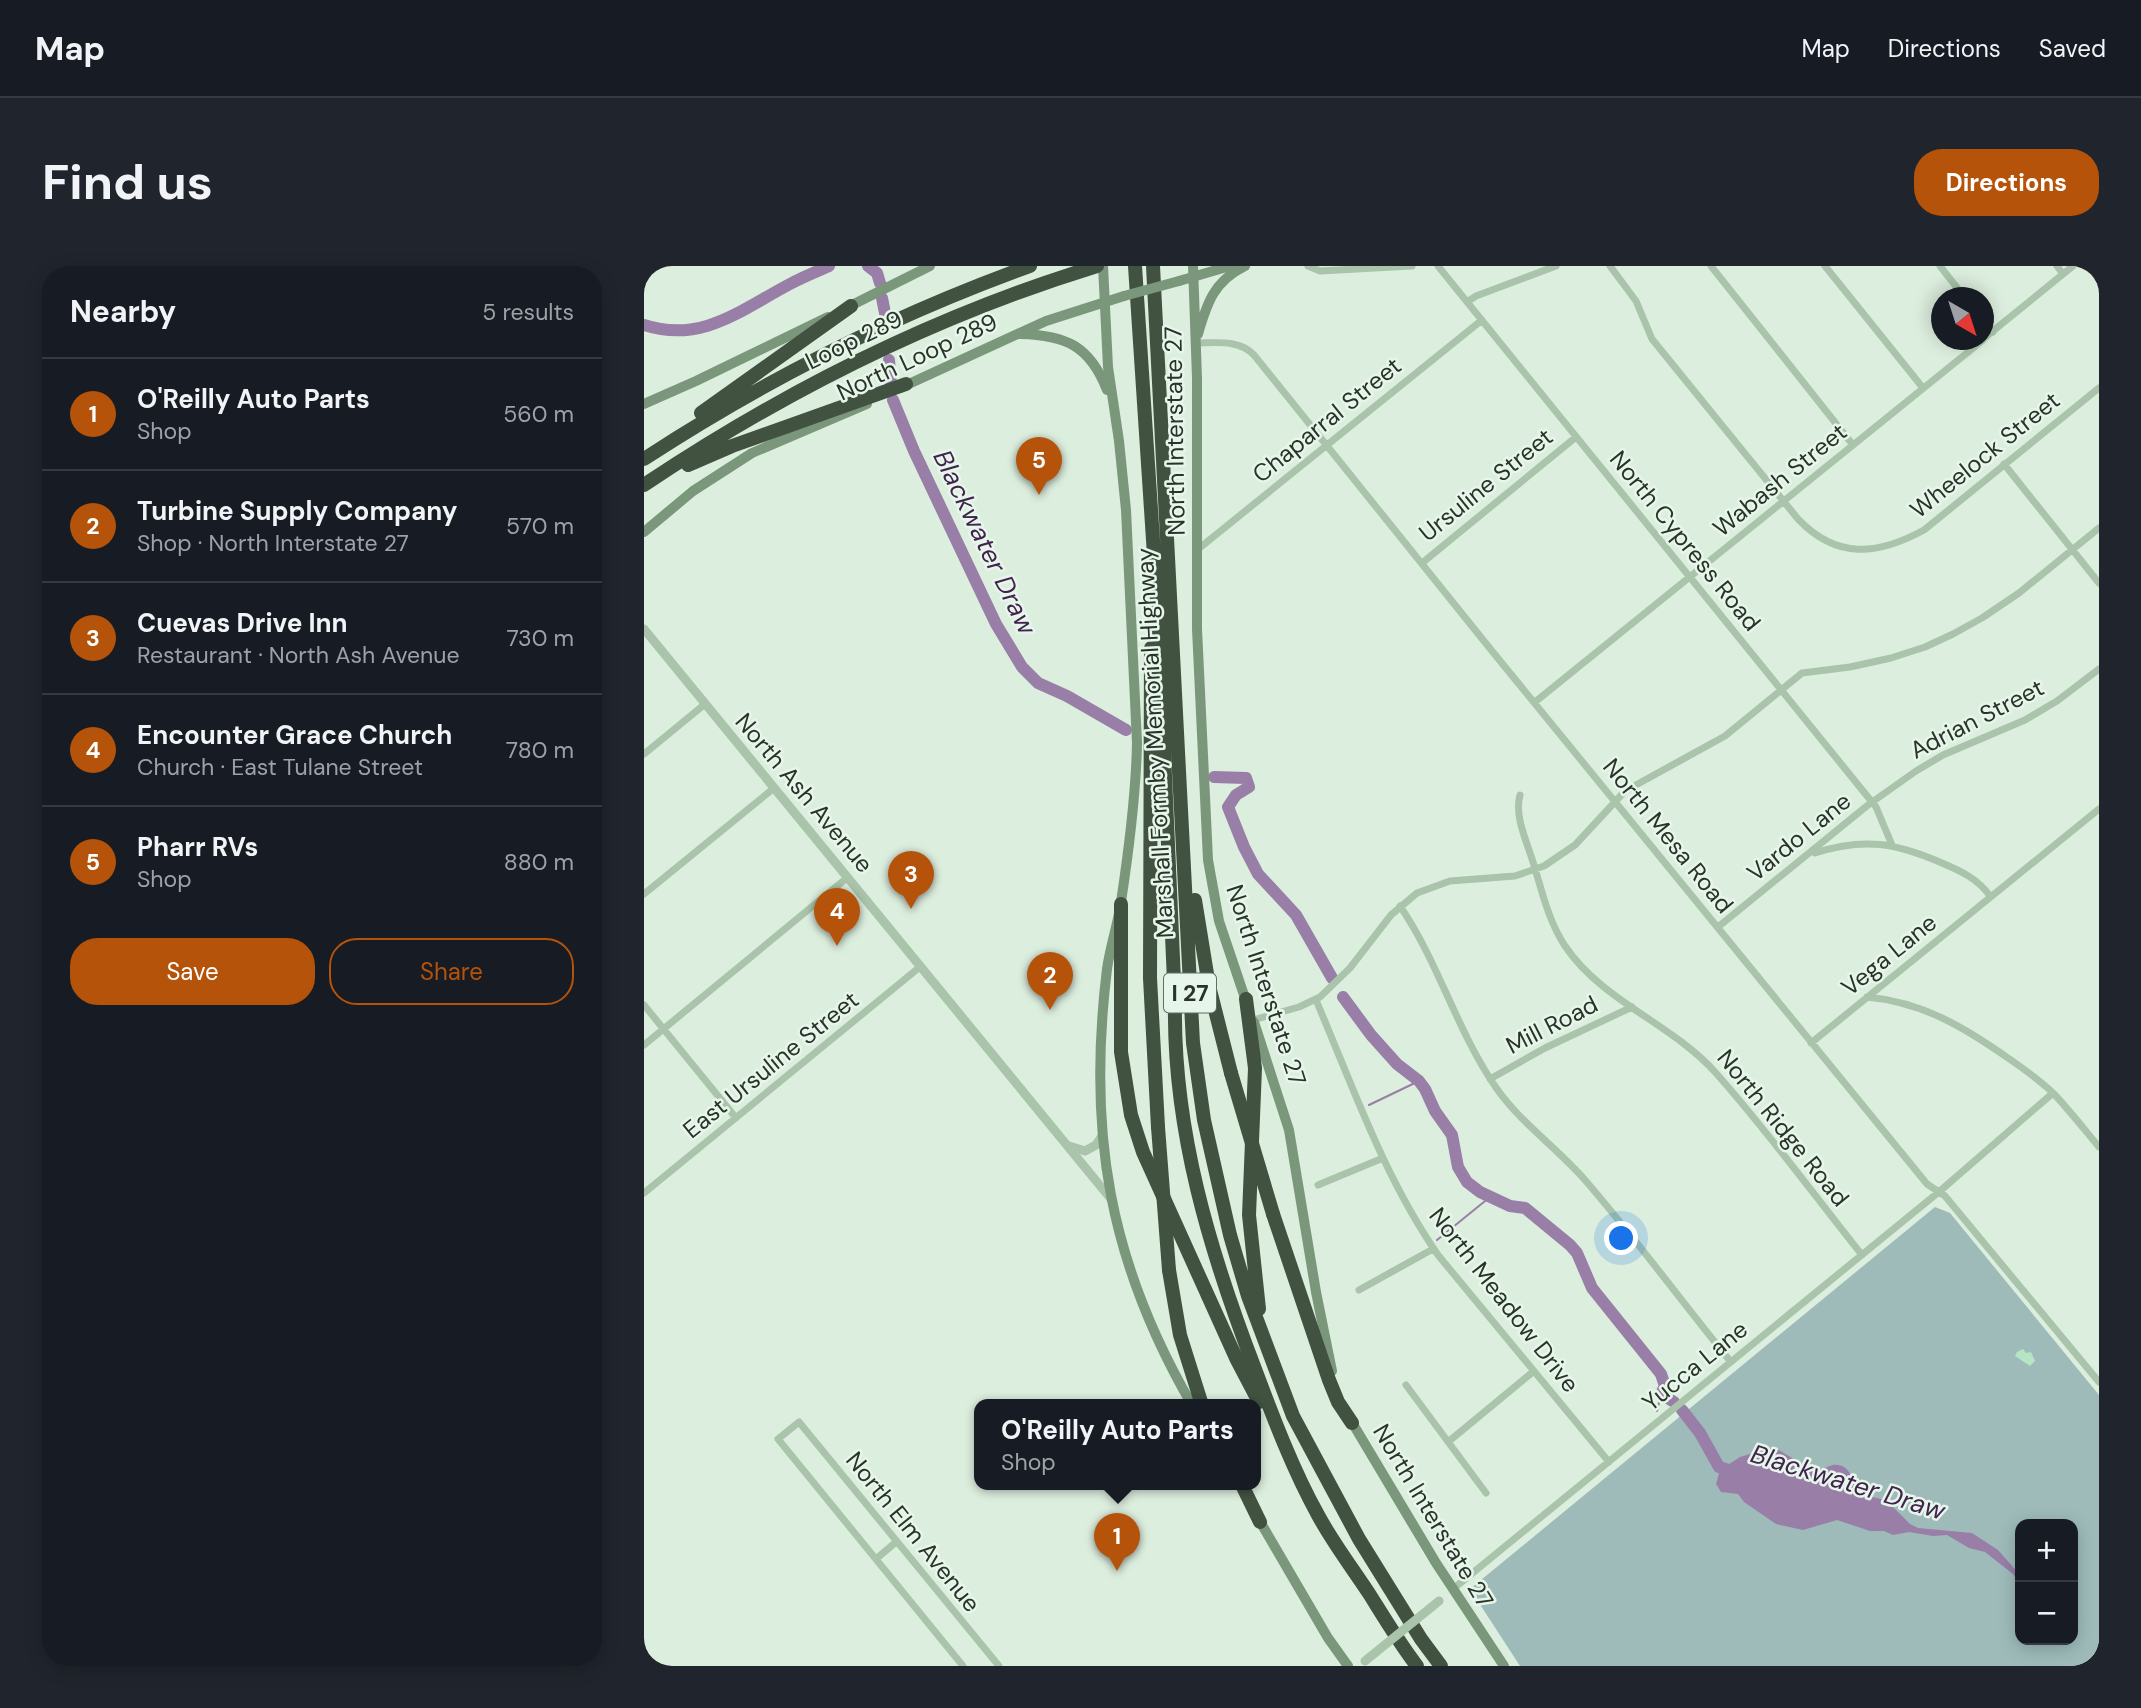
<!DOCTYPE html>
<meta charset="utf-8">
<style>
body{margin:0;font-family:"DM Sans",sans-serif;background:#20242c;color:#f1f3f6}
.controls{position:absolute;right:21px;bottom:21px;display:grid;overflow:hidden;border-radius:14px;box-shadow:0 4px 18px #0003}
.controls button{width:63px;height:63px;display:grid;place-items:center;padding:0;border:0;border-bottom:2px solid #363941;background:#171b24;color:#f1f3f6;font:35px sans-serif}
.compass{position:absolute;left:1287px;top:21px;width:63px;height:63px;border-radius:50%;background:#171b24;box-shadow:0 4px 18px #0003;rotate:141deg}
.you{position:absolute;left:978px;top:973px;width:24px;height:24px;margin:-18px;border:5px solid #fff;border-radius:50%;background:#1a73e8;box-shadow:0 0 0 10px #1a73e833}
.badge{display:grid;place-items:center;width:46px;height:46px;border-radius:50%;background:#b45309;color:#fff;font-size:23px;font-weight:700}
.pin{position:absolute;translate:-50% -58px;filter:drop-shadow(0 2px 4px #0008)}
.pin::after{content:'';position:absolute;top:37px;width:24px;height:21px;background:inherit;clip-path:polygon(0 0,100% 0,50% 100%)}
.popup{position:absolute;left:330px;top:1133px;width:287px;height:91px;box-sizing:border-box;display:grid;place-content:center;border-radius:14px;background:#171b24;filter:drop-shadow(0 2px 5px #0005);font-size:23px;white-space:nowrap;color:#9ea1a6}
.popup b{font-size:26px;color:#f1f3f6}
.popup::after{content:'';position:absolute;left:50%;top:100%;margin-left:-14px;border:14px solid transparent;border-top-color:#171b24}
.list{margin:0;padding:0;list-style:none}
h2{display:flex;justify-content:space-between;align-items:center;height:91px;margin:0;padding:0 28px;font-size:30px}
h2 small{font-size:23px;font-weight:400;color:#9ea1a6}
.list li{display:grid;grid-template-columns:46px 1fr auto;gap:21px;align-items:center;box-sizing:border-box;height:112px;padding:0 28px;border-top:2px solid #363941}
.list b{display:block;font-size:26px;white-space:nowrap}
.list p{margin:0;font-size:23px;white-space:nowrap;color:#9ea1a6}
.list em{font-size:23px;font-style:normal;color:#9ea1a6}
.actions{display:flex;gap:14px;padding:21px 28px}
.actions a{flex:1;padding:16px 0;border:2px solid #b45309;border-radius:28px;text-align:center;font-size:24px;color:#b45309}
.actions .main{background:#b45309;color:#fff}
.map{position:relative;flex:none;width:1455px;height:1400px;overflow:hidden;border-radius:28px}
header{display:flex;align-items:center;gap:42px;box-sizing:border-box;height:98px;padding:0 35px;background:#171b24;border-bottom:2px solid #363941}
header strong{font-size:33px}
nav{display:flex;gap:38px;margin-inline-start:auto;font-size:24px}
.intro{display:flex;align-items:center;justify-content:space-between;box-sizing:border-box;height:168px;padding:0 42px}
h1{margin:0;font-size:49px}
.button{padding:18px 32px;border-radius:28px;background:#b45309;color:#fff;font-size:24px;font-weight:700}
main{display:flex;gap:42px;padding:0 42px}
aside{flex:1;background:#171b24;border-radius:28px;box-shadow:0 4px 18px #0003}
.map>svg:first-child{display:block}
</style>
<header>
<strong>Map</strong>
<nav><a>Map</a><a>Directions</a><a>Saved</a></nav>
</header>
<div class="intro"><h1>Find us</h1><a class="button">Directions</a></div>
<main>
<aside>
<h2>Nearby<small>5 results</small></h2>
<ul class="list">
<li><span class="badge">1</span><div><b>O'Reilly Auto Parts</b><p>Shop</p></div><em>560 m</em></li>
<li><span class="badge">2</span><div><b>Turbine Supply Company</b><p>Shop · North Interstate 27</p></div><em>570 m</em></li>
<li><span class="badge">3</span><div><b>Cuevas Drive Inn</b><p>Restaurant · North Ash Avenue</p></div><em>730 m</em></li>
<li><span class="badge">4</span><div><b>Encounter Grace Church</b><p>Church · East Tulane Street</p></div><em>780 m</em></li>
<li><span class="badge">5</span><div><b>Pharr RVs</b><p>Shop</p></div><em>880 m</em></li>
</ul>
<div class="actions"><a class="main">Save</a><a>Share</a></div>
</aside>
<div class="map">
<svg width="1455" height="1400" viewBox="0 0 1455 1400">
<rect width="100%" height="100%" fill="#dceede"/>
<path fill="#9ebbba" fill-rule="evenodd" d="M 1291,941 L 1306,947 L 1455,1129 L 1455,1400 L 876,1400 L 826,1323 ZM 1376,1258 L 1429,1258 L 1429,1374 L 1376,1374 Z"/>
<path fill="#b6e5c4" d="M 1379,1083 L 1382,1087 L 1387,1086 L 1391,1095 L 1386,1100 L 1371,1090 L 1373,1086 Z"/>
<path fill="#997ea7" d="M 1126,1182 L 1133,1183 L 1168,1204 C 1177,1206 1181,1201 1189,1199 C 1207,1196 1210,1220 1219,1229 L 1242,1234 L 1266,1258 L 1274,1262 L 1328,1267 L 1354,1284 L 1376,1309 L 1376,1318 L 1369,1308 L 1341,1286 L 1325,1282 L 1303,1269 L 1289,1270 L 1265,1266 L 1249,1269 L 1240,1265 L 1226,1265 L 1193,1254 L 1159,1264 L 1132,1258 L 1100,1236 L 1094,1228 L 1077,1226 L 1072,1218 L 1076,1204 L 1096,1191 Z"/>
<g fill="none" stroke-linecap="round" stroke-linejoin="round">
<path stroke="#997ea7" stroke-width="2" d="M 725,839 L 775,815
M 793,974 L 846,931
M 1013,1145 L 1017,1128"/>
<path stroke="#997ea7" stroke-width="12" d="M 224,0 L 233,7 L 236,17
M 238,32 L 241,47
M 0,59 C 58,78 98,43 146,18 C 159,11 172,6 185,0
M 245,94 L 247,118
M 249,134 L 270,185 L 352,358 L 378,401 L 394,417 L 423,430 L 482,464
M 570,511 L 602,512 L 605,521 L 592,529 L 584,541 L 600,581 L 614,608 L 652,649 L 688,712
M 699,731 L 727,769 L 753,798 L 775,815 L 781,823 L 791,845 L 808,869 L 814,901 L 823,916 L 836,926 L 866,940 L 881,942 L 926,979 L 933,987 L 948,1022 L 1017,1108 L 1021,1120 L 1017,1128 L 1030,1136
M 1038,1144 L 1056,1167 L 1075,1201 L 1091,1206"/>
<path stroke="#a9c4ab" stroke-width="7" d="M 664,0 L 676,5 L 768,0
M 794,0 L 1232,541 L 1248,579
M 966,0 L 992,35 L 1008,73 L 1154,253 C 1193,294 1234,289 1280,264 L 1455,122
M 1067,0 L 1209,179
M 1181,0 L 1279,122
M 1296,0 L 1321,32
M 1413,0 L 1419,8
M 823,36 L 832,30 L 912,0
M 1339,54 L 1349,66
M 1339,73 L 1429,0
M 551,77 C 572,77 595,73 610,89 L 848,385 L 1283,918 L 1301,930 L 1455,1116
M 1360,198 L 1455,317
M 553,284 L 838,54
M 778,297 L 932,171
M 891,436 L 1339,74
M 0,488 L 61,438
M 876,529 C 870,550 883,576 889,596 C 898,625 904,654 921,680 C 958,735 1028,758 1071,806 C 1122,863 1170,929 1218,989
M 1171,587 C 1220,571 1252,577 1298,597 C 1317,605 1334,613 1346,630
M 0,628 L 130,522
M 756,640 C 795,697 813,766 853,823 C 877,857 913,882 941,914 C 992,973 1038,1036 1087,1096
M 1074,661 L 1224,539 L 1272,505 L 1299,489 L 1381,454 L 1413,435 L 1455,403
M 1223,731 C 1278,736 1320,761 1364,792 C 1380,803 1396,814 1410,828 C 1426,845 1440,863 1455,881
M 672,734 C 709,821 740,911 794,989 L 965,1196
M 0,739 L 92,852
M 609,754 L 655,741 L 676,731 L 706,702 L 747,649 L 773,627 L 806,615 L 871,610 L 900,600 L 931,579 L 981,525 L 1081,470 L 1158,407 L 1206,401 L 1247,392 L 1281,381 L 1309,368 L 1338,352 L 1375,327 L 1455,262
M 1167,777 L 1455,543
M 0,779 L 204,611
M 846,813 L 901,782 L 988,741
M 674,919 L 739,892
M 0,927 L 277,700
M 715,1024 L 789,983
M 762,1119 L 842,1227
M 804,1176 L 890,1105
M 232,1293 L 252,1276
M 809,1323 L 1296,925 L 1409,827
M 319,1400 L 134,1173 L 155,1156 L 355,1400"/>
<path stroke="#a9c4ab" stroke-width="9" d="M 0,363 L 467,933
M 425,880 L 441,885 L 452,879 L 458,870"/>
<path stroke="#7b977b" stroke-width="10" d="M 459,0 L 464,101 L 475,175 L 482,244 L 493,477 C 492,530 485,583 477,636 C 474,658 466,681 463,703 C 443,866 465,996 548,1139
M 549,0 L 553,112 L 553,363 L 564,594 L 575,655 L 603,738
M 535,15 L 586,0
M 202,42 L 286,0
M 376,68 C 422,69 446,80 463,124
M 554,68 C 563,37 570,15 601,0
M 256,122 L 402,55 L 480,30
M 0,138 L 52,115 L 184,51
M 0,266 L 49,225 L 108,187 L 223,138
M 610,756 L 645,864 L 672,1026 L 688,1105
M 706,1153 L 792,1297 L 860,1400
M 614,1252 L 684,1372 L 704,1400"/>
<path stroke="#415240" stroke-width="14" d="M 491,0 L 514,350 L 531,738 C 529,864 566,986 611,1103 C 629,1151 649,1204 674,1249 C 689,1277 709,1303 726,1329 C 741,1353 756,1378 773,1400
M 509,0 L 549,777 L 560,854 L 586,969 L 604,1030 L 649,1150 L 715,1273 L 777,1373 L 797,1400
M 57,147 L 207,40
M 0,193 C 121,114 250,49 386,0
M 44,199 L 88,180 L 262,118
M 0,219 C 139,126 293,49 453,0
M 507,382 L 506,712 L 514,861
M 551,634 L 565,720 L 587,807
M 477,638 L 477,786 L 487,849 L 499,886 L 593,1094 L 615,1136
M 602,733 L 611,802 L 605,949 L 615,1043
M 629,948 L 685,1114 L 694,1136 L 708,1157
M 525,1004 L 536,1069 L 558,1139
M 598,1219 L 616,1256"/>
<path stroke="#a9c4ab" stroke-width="9" d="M 721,1395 L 795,1335"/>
<path stroke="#7b977b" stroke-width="10" d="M 480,30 L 535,15"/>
<path stroke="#415240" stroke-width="14" d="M 587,807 L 629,948
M 514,861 L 525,1004"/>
</g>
<g text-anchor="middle" stroke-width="5" stroke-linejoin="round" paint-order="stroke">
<rect fill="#e7f6ea" stroke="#626e62" stroke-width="2" x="520" y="707.5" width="52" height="39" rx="5"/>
<g font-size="23" font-weight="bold" fill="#293328">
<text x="546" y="735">I 27</text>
</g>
<g font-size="24" fill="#293328" stroke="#e7f6ea">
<text transform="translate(210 74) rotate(-26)" y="8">Loop 289</text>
<text transform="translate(273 91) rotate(-25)" y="8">North Loop 289</text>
<text transform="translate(683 154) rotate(-39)" y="8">Chaparral Street</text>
<text transform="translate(531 165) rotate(-91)" y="8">North Interstate 27</text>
<text transform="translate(1341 189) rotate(-39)" y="8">Wheelock Street</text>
<text transform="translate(1136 214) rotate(-39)" y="8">Wabash Street</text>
<text transform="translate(842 219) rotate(-39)" y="8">Ursuline Street</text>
<text transform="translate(1041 275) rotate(51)" y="8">North Cypress Road</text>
<text transform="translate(1333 453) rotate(-27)" y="8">Adrian Street</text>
<text transform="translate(511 477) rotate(-93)" y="8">Marshall Formby Memorial Highway</text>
<text transform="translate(160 527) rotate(50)" y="8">North Ash Avenue</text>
<text transform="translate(1024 570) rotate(51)" y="8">North Mesa Road</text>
<text transform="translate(1155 571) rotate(-39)" y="8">Vardo Lane</text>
<text transform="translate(1245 689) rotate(-39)" y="8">Vega Lane</text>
<text transform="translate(622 719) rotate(72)" y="8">North Interstate 27</text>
<text transform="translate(908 759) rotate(-27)" y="8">Mill Road</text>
<text transform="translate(127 799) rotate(-39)" y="8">East Ursuline Street</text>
<text transform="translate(1139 862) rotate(51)" y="8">North Ridge Road</text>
<text transform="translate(860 1034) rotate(52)" y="8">North Meadow Drive</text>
<text transform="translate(1051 1100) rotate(-39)" y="8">Yucca Lane</text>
<text transform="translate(789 1250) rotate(59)" y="8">North Interstate 27</text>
<text transform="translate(269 1266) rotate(51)" y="8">North Elm Avenue</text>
</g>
<g font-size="26" font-style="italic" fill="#41234e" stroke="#e7f6ea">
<text transform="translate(341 276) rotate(64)" y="9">Blackwater Draw</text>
<text transform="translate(1204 1216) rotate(17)" y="9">Blackwater Draw</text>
</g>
</g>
</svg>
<div class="controls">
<button>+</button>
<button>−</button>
</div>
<svg class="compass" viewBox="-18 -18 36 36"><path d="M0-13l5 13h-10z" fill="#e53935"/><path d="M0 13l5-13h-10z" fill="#9ea1a6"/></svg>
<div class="you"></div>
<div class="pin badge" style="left:473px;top:1305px">1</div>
<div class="popup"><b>O'Reilly Auto Parts</b>Shop</div>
<div class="pin badge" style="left:406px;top:744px">2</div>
<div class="pin badge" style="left:267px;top:643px">3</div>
<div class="pin badge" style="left:193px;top:680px">4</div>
<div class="pin badge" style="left:395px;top:229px">5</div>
</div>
</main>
